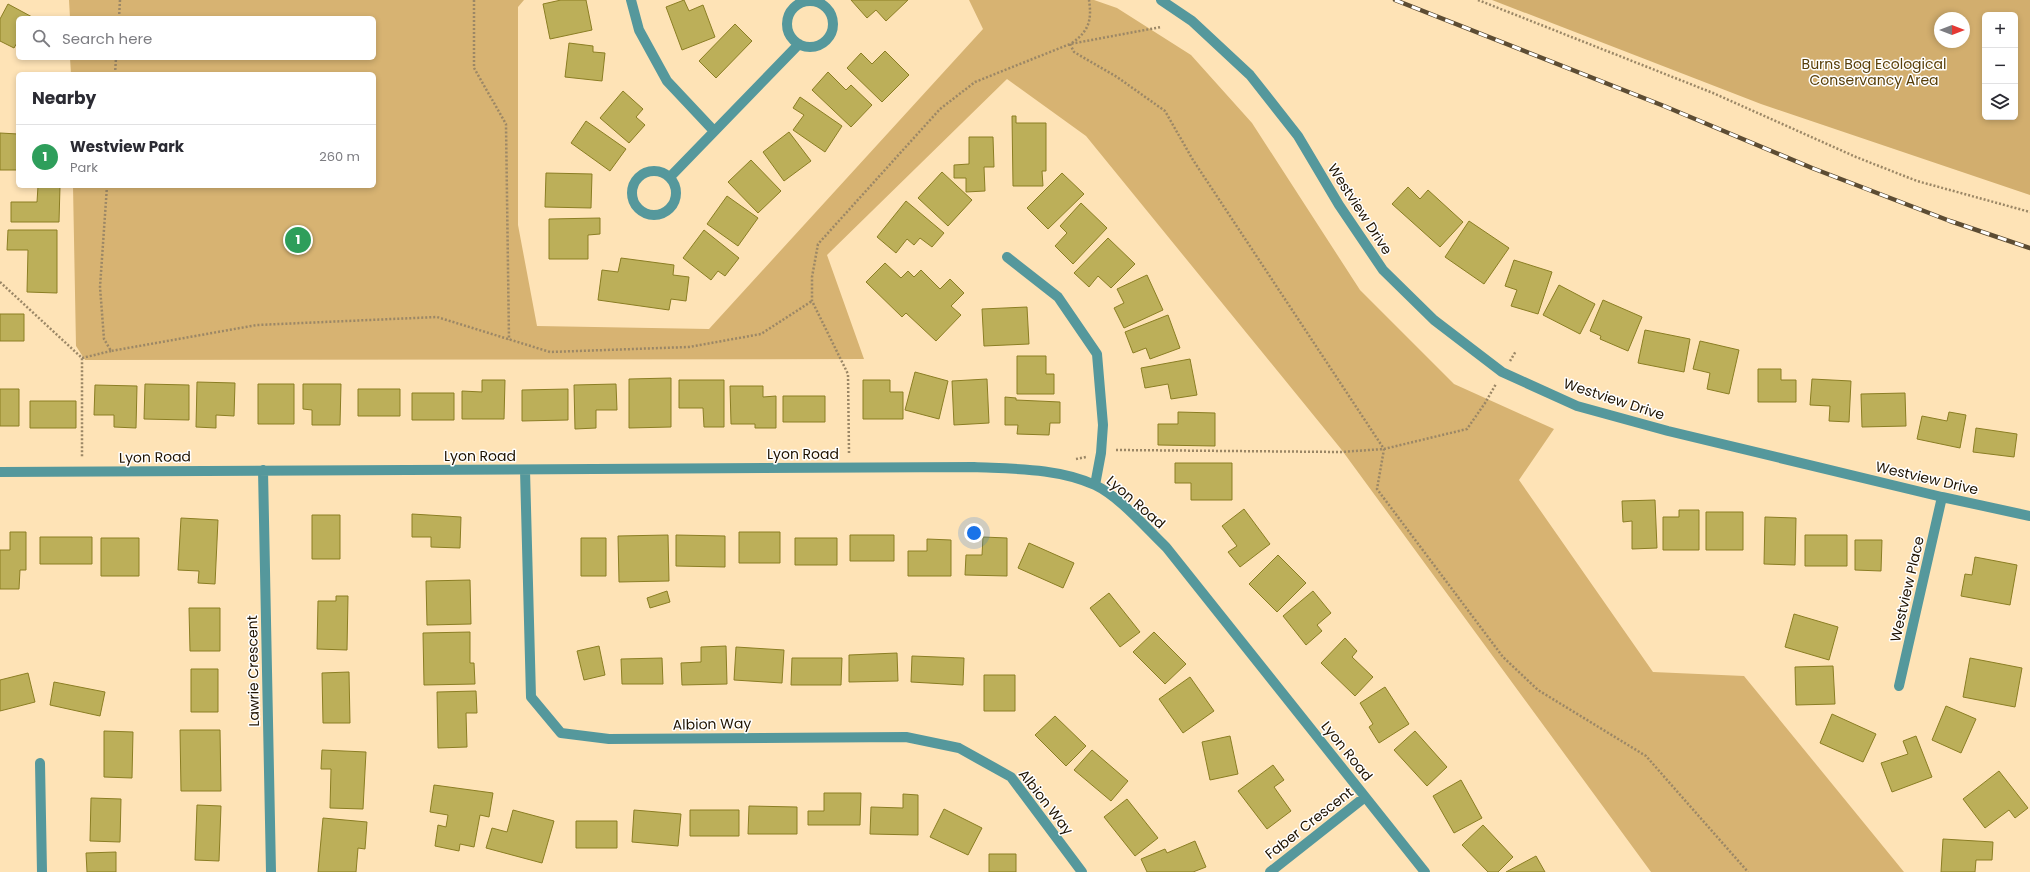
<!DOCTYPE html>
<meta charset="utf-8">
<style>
body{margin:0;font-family:Poppins,sans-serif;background:#f2f2f3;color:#2b2b33}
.controls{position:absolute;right:12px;top:12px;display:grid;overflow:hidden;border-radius:6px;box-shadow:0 2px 6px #0003}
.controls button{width:36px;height:36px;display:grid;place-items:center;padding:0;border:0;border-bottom:1px solid #e1e1e2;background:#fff;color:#2b2b33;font:20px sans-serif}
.compass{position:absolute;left:1934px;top:12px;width:36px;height:36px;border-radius:50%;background:#fff;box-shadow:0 2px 6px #0003;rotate:90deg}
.you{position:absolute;left:974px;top:533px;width:14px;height:14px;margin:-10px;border:3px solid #fff;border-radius:50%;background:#1a73e8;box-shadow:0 0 0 6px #1a73e833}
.badge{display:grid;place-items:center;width:26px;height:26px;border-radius:50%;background:#2563eb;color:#fff;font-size:13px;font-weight:700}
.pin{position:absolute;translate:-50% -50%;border:2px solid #fff;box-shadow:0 1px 4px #0006}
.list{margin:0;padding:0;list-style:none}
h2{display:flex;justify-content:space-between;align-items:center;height:52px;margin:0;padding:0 16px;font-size:17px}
h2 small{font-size:13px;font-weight:400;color:#7c7c81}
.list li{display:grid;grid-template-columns:26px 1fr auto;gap:12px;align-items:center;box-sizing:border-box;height:64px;padding:0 16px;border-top:1px solid #e1e1e2}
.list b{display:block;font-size:15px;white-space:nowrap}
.list p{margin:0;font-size:13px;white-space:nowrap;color:#7c7c81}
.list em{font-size:13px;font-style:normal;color:#7c7c81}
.icon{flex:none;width:22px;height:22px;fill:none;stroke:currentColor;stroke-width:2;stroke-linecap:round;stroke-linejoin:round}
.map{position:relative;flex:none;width:2030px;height:872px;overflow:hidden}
.search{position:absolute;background:#fff;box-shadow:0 2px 6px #0003;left:16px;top:16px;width:360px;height:44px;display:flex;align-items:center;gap:10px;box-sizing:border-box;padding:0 14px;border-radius:6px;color:#7c7c81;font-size:15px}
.panel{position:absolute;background:#fff;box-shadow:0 2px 6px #0003;left:16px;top:72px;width:360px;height:116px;border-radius:6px}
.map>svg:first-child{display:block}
</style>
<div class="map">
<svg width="2030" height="872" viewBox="0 0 2030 872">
<rect width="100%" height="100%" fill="#fee3b6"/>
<path fill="#d7b372" d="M 69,0 L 524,0 L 518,7 L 518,225 L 537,326 L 709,329 L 983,29 L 969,0 L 1094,0 L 1117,8 L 1191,55 L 1252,123 L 1360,290 L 1454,384 L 1554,429 L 1519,480 L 1653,672 L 1744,676 L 1904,872 L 1651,872 L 1341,449 L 1086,136 L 1007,79 L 827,255 L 864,359 L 85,360 L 76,346 L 73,186 L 374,186 L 374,74 L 71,74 L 70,58 L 374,58 L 374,18 L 70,18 Z"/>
<path fill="#d2ae6e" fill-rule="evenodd" d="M 1492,0 L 2030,0 L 2030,195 L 1761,104 ZM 1985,15 L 2015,15 L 2015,117 L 1985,117 ZM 1940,18 L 1964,18 L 1964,42 L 1940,42 Z"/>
<path fill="#bcaf59" stroke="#8b7e23" d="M 561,0 L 586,0 L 592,30 L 550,39 L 543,4 Z
M 684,0 L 689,11 L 703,5 L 715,37 L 682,50 L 666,7 Z
M 851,0 L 908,0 L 886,21 L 876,10 L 867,18 Z
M 8,4 L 34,18 L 18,18 L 18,41 L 14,48 L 0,41 L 0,19 Z
M 735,24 L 752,41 L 716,78 L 699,61 Z
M 569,43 L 593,46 L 593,52 L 605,53 L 602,81 L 565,77 Z
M 885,51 L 909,75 L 882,102 L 847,68 L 861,53 L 872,64 Z
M 828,72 L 846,90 L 851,85 L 872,105 L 851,127 L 812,90 Z
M 623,91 L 643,109 L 636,117 L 645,125 L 629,143 L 600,118 Z
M 800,97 L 842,126 L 825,152 L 793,130 L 804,115 L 793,108 Z
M 1012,116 L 1016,116 L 1016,123 L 1046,123 L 1046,171 L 1042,171 L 1043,186 L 1013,186 Z
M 586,121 L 626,149 L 610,171 L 571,143 Z
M 789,132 L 811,161 L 784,181 L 763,152 Z
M 0,133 L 18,134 L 18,170 L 0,170 Z
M 969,137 L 993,137 L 994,167 L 984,167 L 985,191 L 966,192 L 966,178 L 954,178 L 954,165 L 969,164 Z
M 751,160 L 781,191 L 758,213 L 728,182 Z
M 942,172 L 972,200 L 948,226 L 918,198 Z
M 546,173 L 592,174 L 591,208 L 545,207 Z
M 1062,173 L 1084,194 L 1048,229 L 1027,208 Z
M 38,186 L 60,186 L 59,222 L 11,222 L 11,202 L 37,202 Z
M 1408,187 L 1420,199 L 1428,190 L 1463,222 L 1440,247 L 1392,204 Z
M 727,196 L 758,218 L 738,246 L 707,224 Z
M 906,201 L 944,233 L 932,247 L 920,238 L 914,245 L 907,239 L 896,253 L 877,237 Z
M 1081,203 L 1107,228 L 1073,264 L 1055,246 L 1067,233 L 1060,226 Z
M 600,218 L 600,234 L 588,235 L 588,259 L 549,259 L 549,219 Z
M 1469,221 L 1509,248 L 1484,284 L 1445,257 Z
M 8,230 L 57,230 L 57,293 L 27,292 L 28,250 L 7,250 Z
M 704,230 L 739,258 L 725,276 L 718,271 L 711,280 L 683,258 Z
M 1108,238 L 1135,264 L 1111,288 L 1098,276 L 1089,287 L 1074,273 Z
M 621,258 L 674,265 L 673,275 L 689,277 L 686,301 L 671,299 L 669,310 L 598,300 L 602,270 L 618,272 Z
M 1514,260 L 1552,272 L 1538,314 L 1511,306 L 1517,290 L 1505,286 Z
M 885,263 L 901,278 L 908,271 L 914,277 L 921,270 L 940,289 L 950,279 L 964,293 L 951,306 L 961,315 L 936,341 L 906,313 L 902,317 L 866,282 Z
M 1147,275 L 1163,310 L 1124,328 L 1114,308 L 1124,303 L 1117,289 Z
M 1559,285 L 1595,304 L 1580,334 L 1543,315 Z
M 1603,300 L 1642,317 L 1628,351 L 1600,339 L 1601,336 L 1590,331 Z
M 1027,307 L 1029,344 L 984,346 L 982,309 Z
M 0,314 L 24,314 L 24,341 L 0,341 Z
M 1168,315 L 1180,348 L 1150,359 L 1146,348 L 1133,353 L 1125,332 Z
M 1645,330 L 1690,339 L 1684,372 L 1638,363 Z
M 1700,341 L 1739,350 L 1729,394 L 1707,389 L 1710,373 L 1693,369 Z
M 1017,356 L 1046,356 L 1046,374 L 1054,374 L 1054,394 L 1017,394 Z
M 1190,359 L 1197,395 L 1171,399 L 1168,384 L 1145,388 L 1141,368 Z
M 1758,369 L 1781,369 L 1781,380 L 1796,380 L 1796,402 L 1758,402 Z
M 915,372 L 948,381 L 939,419 L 905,410 Z
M 671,378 L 671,427 L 629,428 L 629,379 Z
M 987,379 L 989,423 L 954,425 L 952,381 Z
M 1812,379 L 1851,381 L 1849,422 L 1829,421 L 1830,406 L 1810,405 Z
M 482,380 L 505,380 L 504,419 L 462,419 L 462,391 L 482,392 Z
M 679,380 L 724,380 L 724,427 L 704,427 L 703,408 L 679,408 Z
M 863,380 L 890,380 L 890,392 L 903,392 L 903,419 L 863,419 Z
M 197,382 L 235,383 L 234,416 L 216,415 L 216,428 L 196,427 Z
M 145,384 L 189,385 L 189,420 L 144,419 Z
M 258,384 L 294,384 L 294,424 L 258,424 Z
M 303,384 L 341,384 L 340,425 L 312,425 L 312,410 L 303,409 Z
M 616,384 L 617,410 L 596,410 L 596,428 L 575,429 L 574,385 Z
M 95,385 L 137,386 L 136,428 L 114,427 L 114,415 L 94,415 Z
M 730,386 L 763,386 L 763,397 L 776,396 L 776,428 L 755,428 L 755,424 L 731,424 Z
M 0,389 L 19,389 L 19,426 L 0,426 Z
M 358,389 L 400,389 L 400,416 L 358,416 Z
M 568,389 L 568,420 L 522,421 L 522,390 Z
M 412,393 L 454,393 L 454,420 L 412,420 Z
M 1905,393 L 1906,426 L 1862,427 L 1861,394 Z
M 783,396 L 825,396 L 825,422 L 783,422 Z
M 1005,397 L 1016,398 L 1016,400 L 1060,402 L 1060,423 L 1050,423 L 1049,435 L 1017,434 L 1018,425 L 1005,425 Z
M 30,401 L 76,401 L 76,428 L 30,428 Z
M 1178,412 L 1215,413 L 1215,446 L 1158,445 L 1158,424 L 1178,424 Z
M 1949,412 L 1966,415 L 1960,448 L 1917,439 L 1922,416 L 1947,421 Z
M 1976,428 L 2017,434 L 2014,457 L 1973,452 Z
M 1175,463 L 1232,463 L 1232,500 L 1191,500 L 1191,483 L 1175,483 Z
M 1655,500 L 1657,548 L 1632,549 L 1632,521 L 1623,522 L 1622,501 Z
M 1244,509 L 1270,544 L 1240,567 L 1228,552 L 1237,546 L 1222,526 Z
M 1679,510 L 1699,510 L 1699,550 L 1663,550 L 1663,517 L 1679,517 Z
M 1706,512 L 1743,512 L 1743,550 L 1706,550 Z
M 412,514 L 461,517 L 460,548 L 431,547 L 431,537 L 412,537 Z
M 312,515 L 340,515 L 340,559 L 312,559 Z
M 1765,517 L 1796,518 L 1795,565 L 1764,564 Z
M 181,518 L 218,520 L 215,584 L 198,583 L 199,571 L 178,570 Z
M 10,532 L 26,532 L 26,570 L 20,570 L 19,589 L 0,589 L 0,550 L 10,550 Z
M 739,532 L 780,532 L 780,563 L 739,563 Z
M 668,535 L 669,581 L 619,582 L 618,536 Z
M 676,535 L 725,536 L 725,567 L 676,566 Z
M 850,535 L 894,535 L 894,561 L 850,561 Z
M 1805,535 L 1847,535 L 1847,566 L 1805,566 Z
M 40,537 L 92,537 L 92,564 L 40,564 Z
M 983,537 L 1007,538 L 1007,576 L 965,575 L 966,555 L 982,555 Z
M 101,538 L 139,538 L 139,576 L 101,576 Z
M 581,538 L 606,538 L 606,576 L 581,576 Z
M 795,538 L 837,538 L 837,565 L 795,565 Z
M 927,539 L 951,540 L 951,576 L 908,576 L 908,551 L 927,551 Z
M 1855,540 L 1882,540 L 1881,571 L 1855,570 Z
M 1029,543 L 1074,563 L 1063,588 L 1018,568 Z
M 1278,555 L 1306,583 L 1277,612 L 1249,584 Z
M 1975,557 L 2017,565 L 2010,605 L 1961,596 L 1965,574 L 1972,575 Z
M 470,580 L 471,624 L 427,625 L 426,581 Z
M 667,591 L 670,602 L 650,608 L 647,598 Z
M 1313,591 L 1331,613 L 1317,625 L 1322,631 L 1306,645 L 1283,616 Z
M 1109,593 L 1140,632 L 1120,647 L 1090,608 Z
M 336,596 L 348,596 L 347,650 L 317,649 L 318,601 L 336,601 Z
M 189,608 L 220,608 L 220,651 L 190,651 Z
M 1794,614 L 1838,627 L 1829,660 L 1785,647 Z
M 470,632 L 470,663 L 474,663 L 475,684 L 424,685 L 423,633 Z
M 1154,632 L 1186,664 L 1165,684 L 1133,652 Z
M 1345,638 L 1357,651 L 1352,657 L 1373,677 L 1355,696 L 1321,663 Z
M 599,646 L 605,675 L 584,680 L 577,651 Z
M 726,646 L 727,684 L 682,685 L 681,663 L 701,662 L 701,647 Z
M 736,647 L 784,650 L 782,683 L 734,680 Z
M 897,653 L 898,681 L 849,682 L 849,655 Z
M 912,656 L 964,658 L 963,685 L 911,682 Z
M 662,658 L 663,684 L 622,684 L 621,659 Z
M 792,658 L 842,658 L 841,685 L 791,685 Z
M 1970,658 L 2022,668 L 2015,707 L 1963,697 Z
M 1833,666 L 1835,704 L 1796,705 L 1795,667 Z
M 191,669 L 218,669 L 218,712 L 191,712 Z
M 349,672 L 350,723 L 323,723 L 322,673 Z
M 28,673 L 35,702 L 0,711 L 0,680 Z
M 984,675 L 1015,675 L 1015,711 L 984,711 Z
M 1190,677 L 1214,711 L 1183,733 L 1159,699 Z
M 54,682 L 105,692 L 100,716 L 50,705 Z
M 1385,687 L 1409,724 L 1379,743 L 1369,727 L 1373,724 L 1360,703 Z
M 476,691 L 477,713 L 466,713 L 467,747 L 438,748 L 437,692 Z
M 1946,706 L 1976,719 L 1961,753 L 1932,740 Z
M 1832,714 L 1876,734 L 1863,762 L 1820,743 Z
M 1055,716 L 1086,746 L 1066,766 L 1035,735 Z
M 180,730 L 220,730 L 221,791 L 181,791 Z
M 104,731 L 133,732 L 132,778 L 104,777 Z
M 1415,731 L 1447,767 L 1427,786 L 1394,750 Z
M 1230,736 L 1238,774 L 1210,780 L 1202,742 Z
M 1916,736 L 1932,777 L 1892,792 L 1881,763 L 1908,754 L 1903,741 Z
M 322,750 L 366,752 L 363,809 L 330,808 L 331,769 L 321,769 Z
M 1092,750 L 1128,781 L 1111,801 L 1074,770 Z
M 1273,765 L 1284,780 L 1274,787 L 1291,811 L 1267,829 L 1238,791 Z
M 1999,771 L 2028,808 L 2015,818 L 2009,810 L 1985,828 L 1963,799 Z
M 1461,780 L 1482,818 L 1454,833 L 1433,796 Z
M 434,785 L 493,793 L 489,817 L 480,815 L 474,847 L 460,844 L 459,851 L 435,846 L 438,825 L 446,827 L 448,815 L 430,812 Z
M 824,793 L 861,793 L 860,825 L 808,825 L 808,811 L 824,811 Z
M 903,794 L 918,795 L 918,835 L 870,834 L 871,807 L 903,808 Z
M 91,798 L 121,799 L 120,842 L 90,841 Z
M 1127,799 L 1158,838 L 1135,856 L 1104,817 Z
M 197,805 L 221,806 L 219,861 L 195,860 Z
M 749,806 L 797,807 L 797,834 L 748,834 Z
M 944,809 L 982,828 L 968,855 L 930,837 Z
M 513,810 L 554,821 L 542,863 L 486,848 L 492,828 L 507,832 Z
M 634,810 L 681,814 L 678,846 L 632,842 Z
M 690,810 L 739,810 L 739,836 L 690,836 Z
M 323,818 L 367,822 L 365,849 L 358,848 L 356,872 L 318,872 Z
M 576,821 L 617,821 L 617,848 L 576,848 Z
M 1483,825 L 1513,857 L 1498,872 L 1488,872 L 1462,845 Z
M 1943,839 L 1993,842 L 1992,860 L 1976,860 L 1975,872 L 1941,872 Z
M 1195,841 L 1206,867 L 1193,872 L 1147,872 L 1141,859 L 1165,849 L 1167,853 Z
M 116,852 L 116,872 L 87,872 L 86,853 Z
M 989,854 L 1016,854 L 1016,872 L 989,872 Z
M 1536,856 L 1545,872 L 1506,872 Z"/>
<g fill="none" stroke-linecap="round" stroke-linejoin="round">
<path stroke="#9b8766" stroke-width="2.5" stroke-dasharray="2 2" stroke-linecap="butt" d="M 474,0 L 474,68 L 506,124 L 509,340
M 1478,0 L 1713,93 L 1856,157 L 1917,181 L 2030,212
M 119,18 L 120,0
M 1072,43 C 1089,31 1092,20 1089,0
M 1070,44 L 1074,52 L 1117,77 L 1165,111 L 1193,160 L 1384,449 L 1377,489 L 1503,657 L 1538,690 L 1646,756 L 1748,872
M 115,74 L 116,58
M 107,186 L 100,287 L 104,339 L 111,351 L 257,325 L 437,317 L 550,352 L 689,347 L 761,334 L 812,301
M 0,282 L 82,358 L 82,458
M 82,358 L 111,351
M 1510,361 L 1516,351
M 1116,450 L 1341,452 L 1384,449 L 1467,429 L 1485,403 L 1496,384
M 849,453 L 848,374 L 812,301 L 812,277 L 818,244 L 940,109 L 975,82 L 1070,44 L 1161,27
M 1076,459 L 1086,457"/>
<path stroke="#55989c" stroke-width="10" d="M 631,0 L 639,30 L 667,81 L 714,131
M 1161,0 L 1192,21 L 1250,75 L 1298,136 L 1339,205 L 1383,270 L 1434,320 L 1502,372 L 1577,406 L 1668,431 L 1942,497 L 2030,516
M787 24a23 23 0 1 1 46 0a23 23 0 1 1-46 0Z
M632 193a22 22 0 1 1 44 0a22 22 0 1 1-44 0Z
M 670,177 L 799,44
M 1007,257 L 1058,297 L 1097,354 L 1103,425 L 1101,453 L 1095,485
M 263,470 L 271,872
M 525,470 L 531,697 L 561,733 L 609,739 L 906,737 L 959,748 L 1011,777 L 1082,872
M 0,472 L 974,467 C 1014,469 1058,468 1095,485 C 1120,497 1146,528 1166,547 L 1425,872
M 1899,686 L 1942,497
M 40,763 L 42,872
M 1270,872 L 1365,797"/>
<g stroke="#5c4c33" stroke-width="4.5">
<path id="rail" d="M 1395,0 L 1664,106 L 1812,168 L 1950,221 L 2030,248"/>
</g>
<use href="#rail" stroke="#fff" stroke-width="3" stroke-dasharray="9" stroke-linecap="butt"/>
</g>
<g text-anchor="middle" stroke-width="3" stroke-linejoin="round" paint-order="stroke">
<g font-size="14" fill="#573e09" stroke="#fff">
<text x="1874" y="69">Burns Bog Ecological<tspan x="1874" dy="16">Conservancy Area</tspan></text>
</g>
<g font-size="14" fill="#1e1200" stroke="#fff">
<text transform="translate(1360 209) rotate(57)" y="5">Westview Drive</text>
<text transform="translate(1614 399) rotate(18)" y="5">Westview Drive</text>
<text x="803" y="459">Lyon Road</text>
<text x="480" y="461">Lyon Road</text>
<text transform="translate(155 457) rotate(-1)" y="5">Lyon Road</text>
<text transform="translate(1927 478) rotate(13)" y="5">Westview Drive</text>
<text transform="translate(1136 502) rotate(41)" y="5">Lyon Road</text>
<text transform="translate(1907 589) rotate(-77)" y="5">Westview Place</text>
<text transform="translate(253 671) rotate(-91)" y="5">Lawrie Crescent</text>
<text transform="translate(712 724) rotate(-1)" y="5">Albion Way</text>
<text transform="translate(1347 751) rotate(51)" y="5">Lyon Road</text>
<text transform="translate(1046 802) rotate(52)" y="5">Albion Way</text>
<text transform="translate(1309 823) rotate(-38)" y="5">Faber Crescent</text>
</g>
</g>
</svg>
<div class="controls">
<button>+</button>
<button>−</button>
<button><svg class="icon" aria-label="layers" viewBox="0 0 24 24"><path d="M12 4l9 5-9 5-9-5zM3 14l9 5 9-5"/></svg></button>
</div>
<svg class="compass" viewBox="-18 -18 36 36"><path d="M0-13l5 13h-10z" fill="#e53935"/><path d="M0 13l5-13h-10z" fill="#7c7c81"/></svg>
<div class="you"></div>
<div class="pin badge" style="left:298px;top:240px;background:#2e9e5b">1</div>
<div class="search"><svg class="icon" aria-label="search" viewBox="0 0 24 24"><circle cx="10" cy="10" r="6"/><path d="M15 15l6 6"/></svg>Search here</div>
<section class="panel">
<h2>Nearby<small></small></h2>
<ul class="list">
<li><span class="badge" style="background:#2e9e5b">1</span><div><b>Westview Park</b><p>Park</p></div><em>260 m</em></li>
</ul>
</section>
</div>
